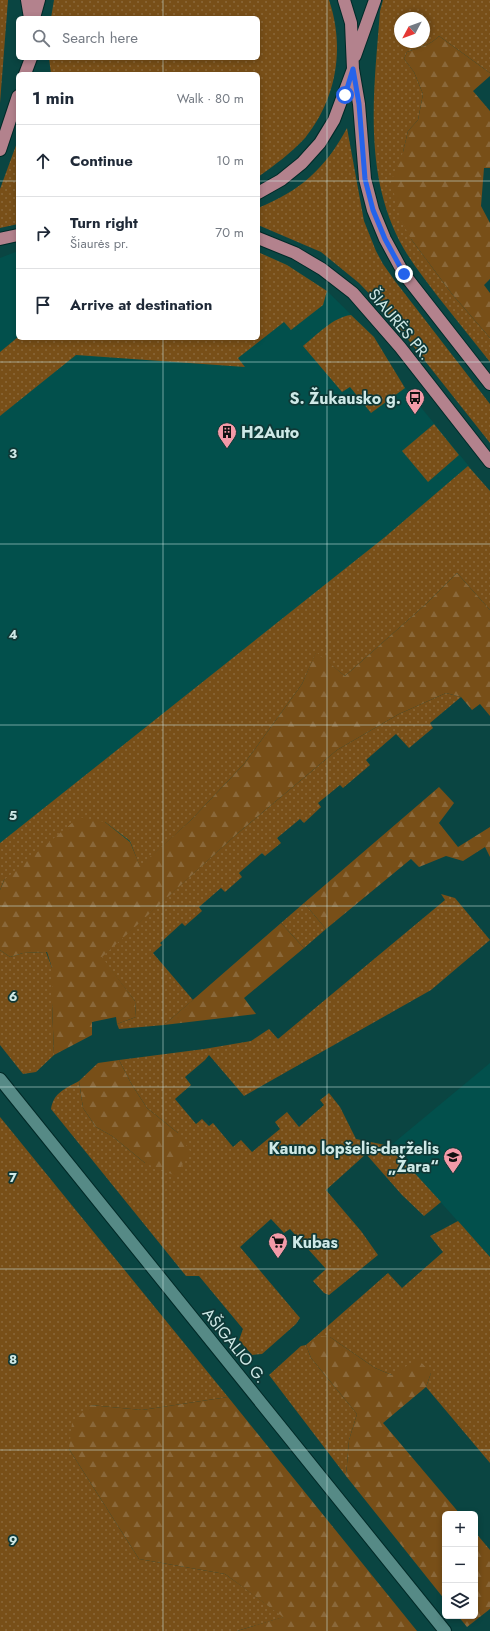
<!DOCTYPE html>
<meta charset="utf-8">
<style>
body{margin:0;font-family:Jost,sans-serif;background:#f6f6f7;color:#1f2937}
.controls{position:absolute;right:12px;bottom:12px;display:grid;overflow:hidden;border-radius:6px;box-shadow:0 2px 6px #0003}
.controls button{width:36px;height:36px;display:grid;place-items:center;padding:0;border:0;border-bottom:1px solid #e0e1e3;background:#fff;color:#1f2937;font:20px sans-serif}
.compass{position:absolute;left:394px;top:12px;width:36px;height:36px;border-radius:50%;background:#fff;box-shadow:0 2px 6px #0003;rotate:229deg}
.stop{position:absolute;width:12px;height:12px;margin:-9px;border:3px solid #2563eb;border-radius:50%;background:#fff}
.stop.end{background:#2563eb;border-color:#fff;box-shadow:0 1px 4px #0008}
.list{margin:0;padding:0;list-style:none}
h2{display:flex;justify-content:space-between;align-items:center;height:52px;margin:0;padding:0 16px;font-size:17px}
h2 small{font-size:13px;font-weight:400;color:#747a83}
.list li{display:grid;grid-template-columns:26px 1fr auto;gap:12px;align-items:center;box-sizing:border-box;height:72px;padding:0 16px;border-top:1px solid #e0e1e3}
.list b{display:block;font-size:15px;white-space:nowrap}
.list p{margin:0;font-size:13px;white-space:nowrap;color:#747a83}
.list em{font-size:13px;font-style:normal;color:#747a83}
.icon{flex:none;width:22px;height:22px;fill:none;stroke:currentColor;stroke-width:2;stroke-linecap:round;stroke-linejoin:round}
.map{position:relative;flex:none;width:490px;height:1631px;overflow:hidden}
.search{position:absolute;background:#fff;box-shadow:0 2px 6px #0003;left:16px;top:16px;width:244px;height:44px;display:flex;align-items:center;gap:10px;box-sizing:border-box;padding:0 14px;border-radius:6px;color:#747a83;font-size:15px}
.panel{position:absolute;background:#fff;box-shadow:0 2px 6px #0003;left:16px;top:72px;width:244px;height:268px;border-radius:6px}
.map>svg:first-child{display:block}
</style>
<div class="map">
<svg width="490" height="1631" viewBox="0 0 490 1631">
<defs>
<pattern id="grass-dots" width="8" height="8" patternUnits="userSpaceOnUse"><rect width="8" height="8" fill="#784f18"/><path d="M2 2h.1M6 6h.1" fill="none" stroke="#8a683a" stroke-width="1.8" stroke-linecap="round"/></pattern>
<pattern id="forest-firs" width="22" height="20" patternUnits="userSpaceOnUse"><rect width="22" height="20" fill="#784f18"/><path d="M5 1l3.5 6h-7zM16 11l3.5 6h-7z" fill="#8a683a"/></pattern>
</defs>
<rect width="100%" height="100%" fill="#0a4542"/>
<path fill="#02504c" d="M 18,251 L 18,338 L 258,338 L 258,252 L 287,265 L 327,291 L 374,337 L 402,384 L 481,481 L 0,992 L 0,258 Z
M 490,1063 L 490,1257 L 390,1146 Z"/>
<path fill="url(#grass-dots)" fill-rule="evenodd" d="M 0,0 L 8,0 L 0,103 Z
M 54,0 L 329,0 C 345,47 337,99 305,138 C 291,153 275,165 258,177 L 258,74 L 51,74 L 49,58 L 258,58 L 258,18 L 51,18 Z
M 383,0 L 490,0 L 490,73 L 439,36 C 431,45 418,48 407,52 L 404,59 L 414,72 L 423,94 L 418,120 L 408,131 L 403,152 L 411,239 L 452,294 L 490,338 L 490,362 C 473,341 456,319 439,298 C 427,282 414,266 404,249 C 362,176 374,91 380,11 ZM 400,18 L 424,18 L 424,42 L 400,42 Z
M 347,128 L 364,221 L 376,251 L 383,264 L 395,281 L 490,404 L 490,443 L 383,308 L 359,283 L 321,252 L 258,225 L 258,208 C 300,191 325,169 347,128 Z
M 18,140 L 18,224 L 0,228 L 0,189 Z
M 258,252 L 287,265 L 327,291 L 323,305 L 291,330 L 284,322 L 238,358 L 245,367 L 76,355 L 0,416 L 0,352 L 18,337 L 258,338 Z
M 351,315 L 374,337 L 405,388 L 371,413 L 350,387 L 342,392 L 303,346 C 317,335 333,317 351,315 Z
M 434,424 L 459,455 L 428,482 L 402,451 Z
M 468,466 L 490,491 L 490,610 L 457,573 L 426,604 L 345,676 L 316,653 L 302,684 L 244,764 L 191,820 L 140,867 L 130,841 L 105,822 L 4,880 L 0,890 L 0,843 L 385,537 Z
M 446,693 L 461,697 L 430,723 L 433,728 L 409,748 L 396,734 L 366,760 L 370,765 L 343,788 L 340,785 L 318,803 L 321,807 L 304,823 L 300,819 L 277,838 L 281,843 L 265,856 L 262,853 L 239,873 L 242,877 L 225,892 L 221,888 L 199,907 L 202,911 L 185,926 L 182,923 L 160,943 L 162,945 L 153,953 L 193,1000 L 164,1025 L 119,1029 L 117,1024 L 136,1017 L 135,1001 L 101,957 L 238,833 L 337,750 L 399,714 Z
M 441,894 L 455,898 L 490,940 L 431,990 L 244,1096 L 209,1055 L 205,1060 L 185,1077 L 191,1085 L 175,1099 L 196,1124 L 202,1119 L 209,1126 L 213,1123 L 233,1147 L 241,1140 L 252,1152 L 280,1129 L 275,1122 L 287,1112 L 299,1127 L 324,1105 L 320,1100 L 329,1093 L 340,1107 L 356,1139 L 390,1146 L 441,1202 L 424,1216 L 402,1195 L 366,1154 L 326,1190 L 361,1231 L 378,1255 L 329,1295 L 324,1293 L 313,1281 L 326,1269 L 290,1229 L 284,1233 L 271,1219 L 240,1247 L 300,1318 L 296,1324 L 262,1354 L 252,1355 L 239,1340 L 243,1329 L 199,1276 L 186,1276 L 51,1109 C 54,1092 65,1089 79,1081 L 83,1108 L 96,1127 L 112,1136 L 145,1163 L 178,1133 L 147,1108 L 132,1085 L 119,1060 L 204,1049 L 251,1041 L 269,1029 L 278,1039 L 445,900 Z
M 304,903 L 326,929 L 304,948 L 281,923 Z
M 0,950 L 10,957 L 23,953 L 46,952 L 52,968 L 52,1003 L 54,1055 L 36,1072 L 23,1074 L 0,1045 Z
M 0,1117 L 228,1397 L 142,1410 L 90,1405 L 69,1449 L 139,1559 L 225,1574 L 284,1617 L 237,1631 L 0,1631 Z
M 458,1221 L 490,1257 L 490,1463 L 426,1387 L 431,1373 L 392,1375 L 375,1368 L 330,1337 L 306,1345 L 311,1358 L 357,1414 L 349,1440 L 346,1476 L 269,1375 L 301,1346 L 306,1345 L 388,1273 L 402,1288 L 443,1252 L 430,1236 Z"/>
<path fill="url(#forest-firs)" d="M 439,36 L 490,73 L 490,76 L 473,91 L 490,111 L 490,168 L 484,168 L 481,206 L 490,223 L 490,279 L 484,285 L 490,293 L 490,338 L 452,294 L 411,239 L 400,218 L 391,181 L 403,152 L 408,131 L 418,120 L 423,94 L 414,72 L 404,59 L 407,52 C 418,48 431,45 439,36 Z
M 457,573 L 490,610 L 490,716 L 480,704 L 472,710 L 461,697 L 446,693 L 399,714 L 337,750 L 238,833 L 102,957 L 135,1001 L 136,1017 L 117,1024 L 116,1017 L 92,1022 L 92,1035 L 54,1055 L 52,1003 L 52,968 L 47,952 L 23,953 L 10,957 L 0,950 L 0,890 L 4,880 L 79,817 L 105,822 L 130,842 L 140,866 L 191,820 L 244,764 L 302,684 L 316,652 L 345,676 L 426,604 Z
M 439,787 L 454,803 L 439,823 L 458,847 L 490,827 L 490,857 L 485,847 L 463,861 L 446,856 L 419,867 L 411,859 L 326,929 L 304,903 Z
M 281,923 L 304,948 L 244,998 L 256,1014 L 164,1025 Z
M 119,1060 L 132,1085 L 147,1108 L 178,1133 L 190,1151 L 176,1176 L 145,1163 L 112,1136 L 96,1127 L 83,1108 L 79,1081 L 98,1063 Z
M 318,1336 L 330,1337 L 375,1368 L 392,1375 L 418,1359 L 431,1373 L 426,1387 L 383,1423 L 460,1514 L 445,1514 L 445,1600 L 346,1476 L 349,1440 L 357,1414 L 311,1358 L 306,1345 Z
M 228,1397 L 417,1631 L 237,1631 L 283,1617 L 225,1574 L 139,1559 L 69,1449 L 72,1423 L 90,1405 L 142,1410 Z
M 475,1532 L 490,1550 L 490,1609 L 467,1627 L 458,1616 L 475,1616 Z"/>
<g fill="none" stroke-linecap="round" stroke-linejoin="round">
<g stroke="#002927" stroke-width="14">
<path id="minor" d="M 0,1079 L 445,1631"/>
</g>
<g stroke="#002927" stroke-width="14">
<path id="major" d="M 27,0 L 30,18
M 34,18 L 39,0
M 355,56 L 375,0
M 353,69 L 359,104 L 365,179 L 373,210 L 385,239 L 404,274 L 490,384
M 25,74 L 31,58
M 0,150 L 18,96
M 258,193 L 281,180 L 302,163 L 320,143 L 334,120 L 353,69 L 351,23 L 344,0
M 258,238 L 295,253 L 322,269 L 353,293 L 400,347 L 490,462
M 0,239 L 18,235"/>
</g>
<use href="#minor" stroke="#568a86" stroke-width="12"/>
<use href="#major" stroke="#b3828d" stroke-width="12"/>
</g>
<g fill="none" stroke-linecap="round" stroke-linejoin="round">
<path stroke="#2563eb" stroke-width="5" d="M 345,95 L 353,69 L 359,104 L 365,179 L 373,210 L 385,239 L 404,274"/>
</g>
<path fill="none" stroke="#cfe9e7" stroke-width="1" stroke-opacity="0.55" d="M 163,0 L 163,18M 327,0 L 327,1631M 163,58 L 163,74M 0,181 L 18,181M 258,181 L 490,181M 163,338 L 163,1631M 0,362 L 490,362M 0,544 L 490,544M 0,725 L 490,725M 0,906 L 490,906M 0,1087 L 490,1087M 0,1269 L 490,1269M 0,1450 L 490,1450"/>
<defs>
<g id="bus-pin" transform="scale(1)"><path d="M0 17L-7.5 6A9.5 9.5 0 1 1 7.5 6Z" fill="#f39aa8" stroke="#0f3836"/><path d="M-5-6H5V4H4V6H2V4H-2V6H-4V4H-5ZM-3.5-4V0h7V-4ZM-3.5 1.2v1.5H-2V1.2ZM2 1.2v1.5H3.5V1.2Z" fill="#111"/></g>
<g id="building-pin" transform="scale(1)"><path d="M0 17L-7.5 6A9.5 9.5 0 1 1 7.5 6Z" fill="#f39aa8" stroke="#0f3836"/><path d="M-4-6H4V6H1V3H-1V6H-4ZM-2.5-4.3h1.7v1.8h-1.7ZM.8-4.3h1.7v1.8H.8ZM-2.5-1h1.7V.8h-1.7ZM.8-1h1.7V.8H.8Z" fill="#111"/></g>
<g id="school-pin" transform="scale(1)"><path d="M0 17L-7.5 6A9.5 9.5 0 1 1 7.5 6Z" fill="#f39aa8" stroke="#0f3836"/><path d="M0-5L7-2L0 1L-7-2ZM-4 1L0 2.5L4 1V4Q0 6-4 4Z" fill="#111"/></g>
<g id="supermarket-pin" transform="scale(1)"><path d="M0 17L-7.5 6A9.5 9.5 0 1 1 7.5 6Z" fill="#f39aa8" stroke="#0f3836"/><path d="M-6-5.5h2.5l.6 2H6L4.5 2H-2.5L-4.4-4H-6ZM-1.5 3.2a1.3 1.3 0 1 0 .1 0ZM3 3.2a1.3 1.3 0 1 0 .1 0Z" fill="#111"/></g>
</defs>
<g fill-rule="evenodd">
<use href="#bus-pin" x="415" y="398"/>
<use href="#building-pin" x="227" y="432"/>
<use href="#school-pin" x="453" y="1157"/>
<use href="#supermarket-pin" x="278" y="1242"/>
</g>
<g text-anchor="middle" stroke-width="3.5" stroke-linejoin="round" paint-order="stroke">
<g font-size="16" fill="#cfe9e7" stroke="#0f3836">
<text transform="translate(400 324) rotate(50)" y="6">ŠIAURĖS PR.</text>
<text transform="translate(235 1345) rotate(51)" y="6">AŠIGALIO G.</text>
</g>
<g font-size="16" font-weight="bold" fill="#cfe9e7" stroke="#0f3836" text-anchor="end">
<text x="401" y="404">S. Žukausko g.</text>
<text x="241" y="438" text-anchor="start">H2Auto</text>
<text x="439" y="1154">Kauno lopšelis-darželis<tspan x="439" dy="18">„Žara“</tspan></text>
<text x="292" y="1248" text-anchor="start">Kubas</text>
</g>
</g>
<g font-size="13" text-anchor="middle" font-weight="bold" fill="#cfe9e7" stroke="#0f3836" stroke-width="3.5" stroke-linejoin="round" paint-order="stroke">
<text x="13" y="458">3</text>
<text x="13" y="639">4</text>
<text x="13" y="820">5</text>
<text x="13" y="1001">6</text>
<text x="13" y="1182">7</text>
<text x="13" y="1364">8</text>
<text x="13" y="1545">9</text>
</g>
</svg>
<div class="controls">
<button>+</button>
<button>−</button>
<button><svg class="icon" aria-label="layers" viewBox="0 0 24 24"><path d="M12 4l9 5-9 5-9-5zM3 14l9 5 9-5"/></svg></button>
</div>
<svg class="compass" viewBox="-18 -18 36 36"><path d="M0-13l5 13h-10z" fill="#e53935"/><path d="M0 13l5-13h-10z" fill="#747a83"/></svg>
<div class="stop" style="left:345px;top:95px"></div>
<div class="stop end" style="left:404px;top:274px"></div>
<div class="search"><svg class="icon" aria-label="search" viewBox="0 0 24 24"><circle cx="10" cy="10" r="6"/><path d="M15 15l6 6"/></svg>Search here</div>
<section class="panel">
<h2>1 min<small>Walk · 80 m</small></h2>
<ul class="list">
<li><svg class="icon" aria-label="ahead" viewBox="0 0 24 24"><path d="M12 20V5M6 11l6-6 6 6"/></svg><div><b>Continue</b></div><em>10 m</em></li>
<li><svg class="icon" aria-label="right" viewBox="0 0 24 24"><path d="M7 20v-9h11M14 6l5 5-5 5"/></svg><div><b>Turn right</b><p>Šiaurės pr.</p></div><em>70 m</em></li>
<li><svg class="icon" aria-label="arrive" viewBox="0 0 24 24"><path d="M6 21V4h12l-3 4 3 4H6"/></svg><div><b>Arrive at destination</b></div></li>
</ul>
</section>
</div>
